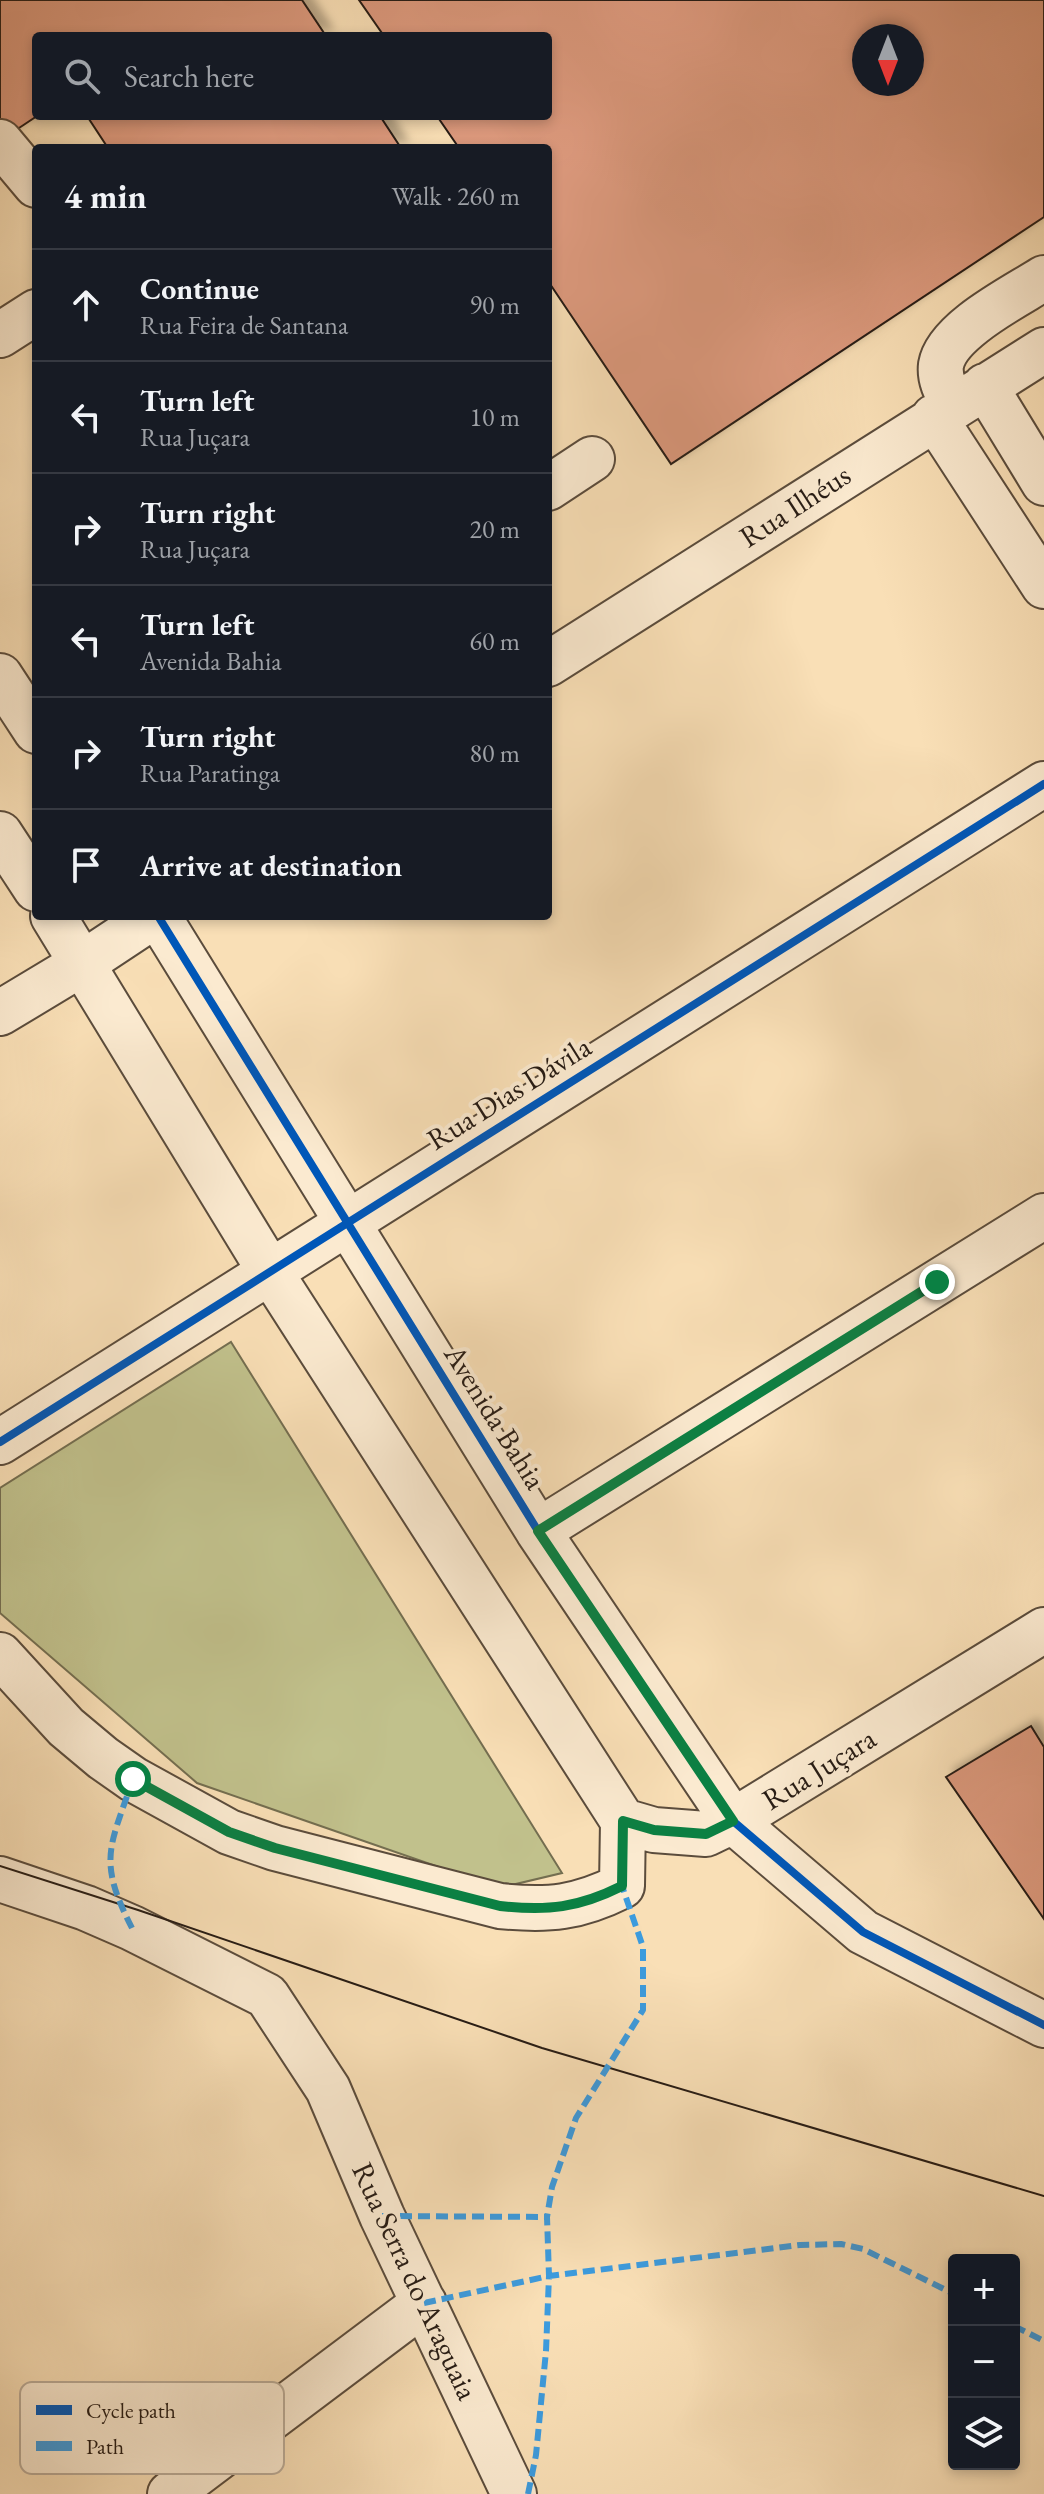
<!DOCTYPE html>
<meta charset="utf-8">
<style>
body{margin:0;font-family:"EB Garamond",serif;background:#242831;color:#f1f3f6}
.controls{position:absolute;right:24px;bottom:24px;display:grid;overflow:hidden;border-radius:8px;box-shadow:0 4px 12px #0003}
.controls button{width:72px;height:72px;display:grid;place-items:center;padding:0;border:0;border-bottom:2px solid #363941;background:#171b24;color:#f1f3f6;font:40px sans-serif}
.compass{position:absolute;left:852px;top:24px;width:72px;height:72px;border-radius:50%;background:#171b24;box-shadow:0 4px 12px #0003;rotate:180deg}
.stop{position:absolute;width:24px;height:24px;margin:-18px;border:6px solid #0b8043;border-radius:50%;background:#fff}
.stop.end{background:#0b8043;border-color:#fff;box-shadow:0 2px 8px #0008}
.list{margin:0;padding:0;list-style:none}
h2{display:flex;justify-content:space-between;align-items:center;height:104px;margin:0;padding:0 32px;font-size:34px}
h2 small{font-size:26px;font-weight:400;color:#9ea1a6}
.list li{display:grid;grid-template-columns:52px 1fr auto;gap:24px;align-items:center;box-sizing:border-box;height:112px;padding:0 32px;border-top:2px solid #363941}
.list b{display:block;font-size:30px;white-space:nowrap}
.list p{margin:0;font-size:26px;white-space:nowrap;color:#9ea1a6}
.list em{font-size:26px;font-style:normal;color:#9ea1a6}
.icon{flex:none;width:44px;height:44px;fill:none;stroke:currentColor;stroke-width:2;stroke-linecap:round;stroke-linejoin:round}
.map{position:relative;flex:none;width:1044px;height:2494px;overflow:hidden}
.search{position:absolute;background:#171b24;box-shadow:0 4px 12px #0003;left:32px;top:32px;width:520px;height:88px;display:flex;align-items:center;gap:20px;box-sizing:border-box;padding:0 28px;border-radius:8px;color:#9ea1a6;font-size:30px}
.panel{position:absolute;background:#171b24;box-shadow:0 4px 12px #0003;left:32px;top:144px;width:520px;height:776px;border-radius:8px}
.map>svg:first-child{display:block}
</style>
<div class="map">
<svg width="1044" height="2494" viewBox="0 0 1044 2494">
<defs>
<filter id="shadow"><feDropShadow dx="7" dy="-7" stdDeviation="4" flood-color="#0004"/></filter>
</defs>
<rect width="100%" height="100%" fill="#f9dfb6"/>
<filter id="stains"><feTurbulence type="fractalNoise" baseFrequency=".0025" numOctaves="4"/><feColorMatrix values="0 0 0 0 .2 0 0 0 0 .09 0 0 0 0 .02 0 0 0 .5 -.17"/></filter>
<radialGradient id="worn" r=".72"><stop offset=".6" stop-color="#630" stop-opacity="0"/><stop offset="1" stop-color="#630" stop-opacity=".3"/></radialGradient>
<path fill="#c1c18c" stroke="#746e50" stroke-width="2" d="M 231,1342 L 562,1873 L 499,1888 L 197,1783 L 0,1613 L 0,1488 Z"/>
<path fill="#dc997d" stroke="#261b14" stroke-width="2" fill-rule="evenodd" filter="url(#shadow)" d="M 0,0 L 302,0 L 326,36 L 36,36 L 37,116 L 7,136 L 0,126 Z
M 359,0 L 1044,0 L 1044,217 L 671,464 L 548,281 L 548,148 L 459,148 L 437,116 L 548,116 L 548,36 L 384,36 ZM 864,36 L 912,36 L 912,84 L 864,84 Z
M 87,116 L 380,116 L 401,148 L 108,148 Z
M 1031,1726 L 1044,1747 L 1044,1919 L 946,1777 Z"/>
<g fill="none" stroke-linecap="round" stroke-linejoin="round">
<g stroke="#5b4c3c" stroke-width="48">
<path id="minor" d="M 0,142 L 36,185
M 0,335 L 36,312
M 985,386 L 1044,483
M 954,406 C 947,393 939,380 941,365 C 947,330 1016,296 1044,278
M 934,417 L 1044,586
M 548,488 L 592,459
M 548,664 L 1044,350
M 0,676 L 36,731
M 0,834 L 36,889
M 53,916 L 269,1270 L 623,1821
M 158,916 L 538,1531 L 733,1821 L 863,1932 L 1044,2025
M 0,1013 L 83,963 L 154,916
M 0,1442 L 1044,784
M 538,1531 L 1044,1216
M 0,1655 L 66,1727 L 103,1758 L 133,1779 L 229,1832 L 275,1848 L 500,1906 C 549,1911 578,1908 622,1886 L 623,1821
M 623,1821 L 654,1830 L 706,1834 L 733,1821 L 1044,1630
M 0,1879 L 86,1908 L 132,1928 L 267,1996 L 328,2089 L 382,2216 L 514,2494
M 170,2494 L 424,2303"/>
</g>
<use href="#minor" stroke="#fbead0" stroke-width="44"/>
<path stroke="#261b14" stroke-width="2" d="M 0,1866 L 138,1910 L 542,2048 L 1044,2196"/>
<path stroke="#3c9bde" stroke-width="6" stroke-dasharray="12 6" stroke-linecap="butt" d="M 132,1928 C 97,1860 110,1847 133,1779
M 382,2216 L 547,2217
M 424,2303 L 549,2276 L 800,2245 L 841,2244 L 863,2249 L 954,2294
M 1014,2326 L 1044,2341
M 528,2494 L 536,2455 L 546,2351 L 549,2276 L 547,2217 L 552,2187 L 576,2118 L 643,2010 L 643,1947 L 622,1886"/>
<g stroke="#fbead0" stroke-width="13">
<path id="cycleway" d="M 158,916 L 538,1531 L 733,1821 L 863,1932 L 1044,2025
M 0,1442 L 1044,784"/>
</g>
<use href="#cycleway" stroke="#0057b8" stroke-width="8"/>
</g>
<g fill="none" stroke-linecap="round" stroke-linejoin="round">
<path stroke="#0b8043" stroke-width="10" d="M 133,1779 L 229,1832 L 275,1848 L 500,1906 C 548,1911 578,1908 622,1886 L 623,1821 L 654,1830 L 706,1834 L 733,1821 L 538,1531 L 937,1282"/>
</g>
<g text-anchor="middle" stroke-width="8" stroke-linejoin="round" paint-order="stroke">
<g font-size="30" fill="#261b14" stroke="#fbead0">
<text transform="translate(795 506) rotate(-33)" y="10">Rua Ilhéus</text>
<text transform="translate(509 1093) rotate(-32)" y="10">Rua Dias Dávila</text>
<text transform="translate(495 1417) rotate(58)" y="10">Avenida Bahia</text>
<text transform="translate(819 1769) rotate(-32)" y="10">Rua Juçara</text>
<text transform="translate(415 2281) rotate(65)" y="10">Rua Serra do Araguaia</text>
</g>
</g>
<rect x="20" y="2382" width="264" height="92" rx="12" fill="#fbead0" stroke="#bbac98" stroke-width="2"/>
<rect x="36" y="2405" width="36" height="10" fill="#0057b8"/>
<rect x="36" y="2441" width="36" height="10" fill="#3c9bde"/>
<g font-size="22" fill="#261b14">
<text x="86" y="2418">Cycle path</text>
<text x="86" y="2454">Path</text>
</g>
<rect width="100%" height="100%" filter="url(#stains)"/>
<rect width="100%" height="100%" fill="url(#worn)"/>
</svg>
<div class="controls">
<button>+</button>
<button>−</button>
<button><svg class="icon" aria-label="layers" viewBox="0 0 24 24"><path d="M12 4l9 5-9 5-9-5zM3 14l9 5 9-5"/></svg></button>
</div>
<svg class="compass" viewBox="-18 -18 36 36"><path d="M0-13l5 13h-10z" fill="#e53935"/><path d="M0 13l5-13h-10z" fill="#9ea1a6"/></svg>
<div class="stop" style="left:133px;top:1779px"></div>
<div class="stop end" style="left:937px;top:1282px"></div>
<div class="search"><svg class="icon" aria-label="search" viewBox="0 0 24 24"><circle cx="10" cy="10" r="6"/><path d="M15 15l6 6"/></svg>Search here</div>
<section class="panel">
<h2>4 min<small>Walk · 260 m</small></h2>
<ul class="list">
<li><svg class="icon" aria-label="ahead" viewBox="0 0 24 24"><path d="M12 20V5M6 11l6-6 6 6"/></svg><div><b>Continue</b><p>Rua Feira de Santana</p></div><em>90 m</em></li>
<li><svg class="icon" aria-label="left" viewBox="0 0 24 24"><path d="M17 20v-9H6M10 6l-5 5 5 5"/></svg><div><b>Turn left</b><p>Rua Juçara</p></div><em>10 m</em></li>
<li><svg class="icon" aria-label="right" viewBox="0 0 24 24"><path d="M7 20v-9h11M14 6l5 5-5 5"/></svg><div><b>Turn right</b><p>Rua Juçara</p></div><em>20 m</em></li>
<li><svg class="icon" aria-label="left" viewBox="0 0 24 24"><path d="M17 20v-9H6M10 6l-5 5 5 5"/></svg><div><b>Turn left</b><p>Avenida Bahia</p></div><em>60 m</em></li>
<li><svg class="icon" aria-label="right" viewBox="0 0 24 24"><path d="M7 20v-9h11M14 6l5 5-5 5"/></svg><div><b>Turn right</b><p>Rua Paratinga</p></div><em>80 m</em></li>
<li><svg class="icon" aria-label="arrive" viewBox="0 0 24 24"><path d="M6 21V4h12l-3 4 3 4H6"/></svg><div><b>Arrive at destination</b></div></li>
</ul>
</section>
</div>
